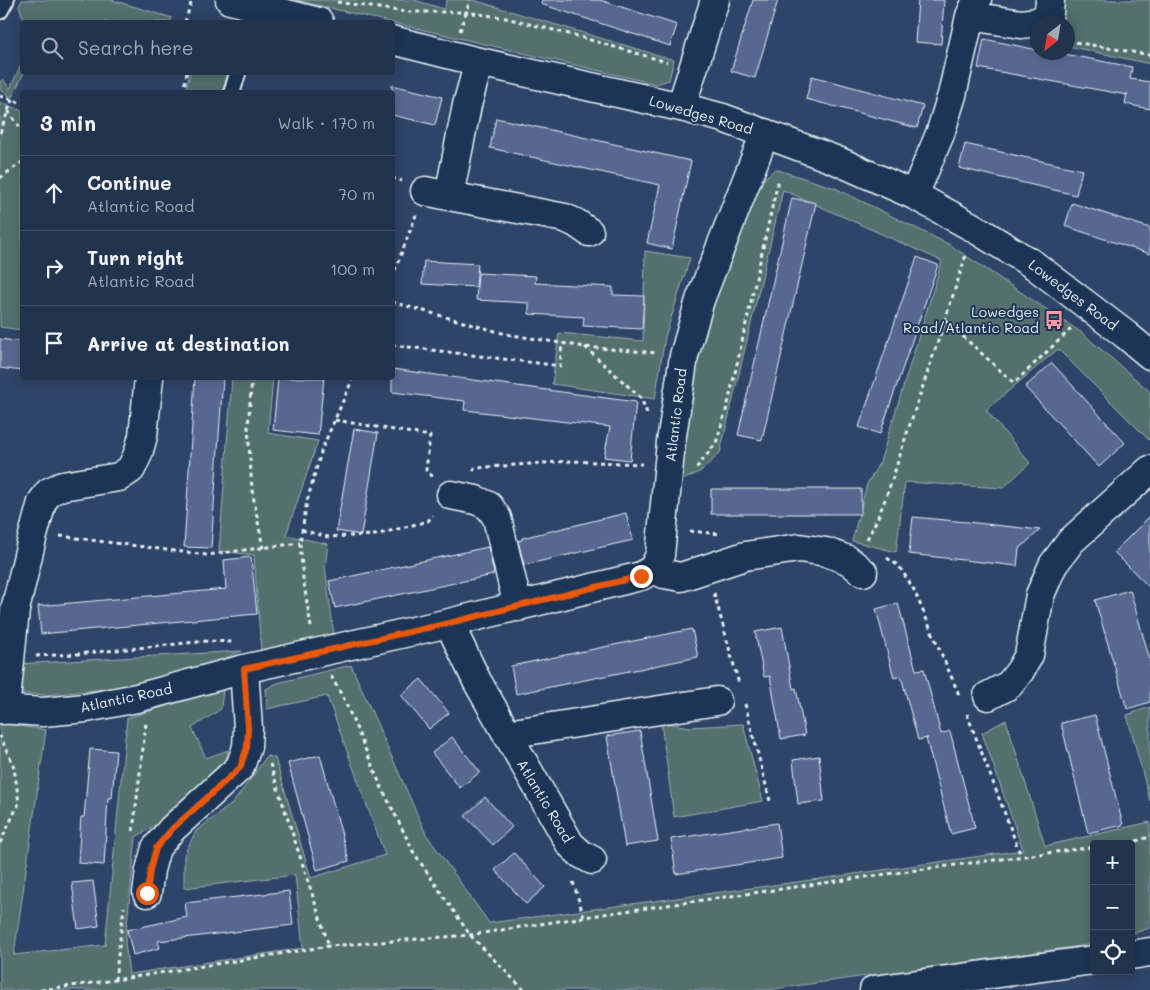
<!DOCTYPE html>
<meta charset="utf-8">
<style>
body{margin:0;font-family:Mali,sans-serif;background:#2e3f58;color:#f1f3f6}
.controls{position:absolute;right:15px;bottom:15px;display:grid;overflow:hidden;border-radius:5px;box-shadow:0 2px 12px #0003}
.controls button{width:45px;height:45px;display:grid;place-items:center;padding:0;border:0;border-bottom:1px solid #3f4e66;background:#22334e;color:#f1f3f6;font:25px sans-serif}
.compass{position:absolute;left:1030px;top:15px;width:45px;height:45px;border-radius:50%;background:#22334e;box-shadow:0 2px 12px #0003;rotate:211deg}
.stop{position:absolute;width:15px;height:15px;margin:-11px;border:4px solid #ea580c;border-radius:50%;background:#fff}
.stop.end{background:#ea580c;border-color:#fff;box-shadow:0 1px 5px #0008}
.list{margin:0;padding:0;list-style:none}
h2{display:flex;justify-content:space-between;align-items:center;height:65px;margin:0;padding:0 20px;font-size:21px}
h2 small{font-size:16px;font-weight:400;color:#a2aab6}
.list li{display:grid;grid-template-columns:32px 1fr auto;gap:15px;align-items:center;box-sizing:border-box;height:75px;padding:0 20px;border-top:1px solid #3f4e66}
.list b{display:block;font-size:19px;white-space:nowrap}
.list p{margin:0;font-size:16px;white-space:nowrap;color:#a2aab6}
.list em{font-size:16px;font-style:normal;color:#a2aab6}
.icon{flex:none;width:28px;height:28px;fill:none;stroke:currentColor;stroke-width:2;stroke-linecap:round;stroke-linejoin:round}
.map{position:relative;flex:none;width:1150px;height:990px;overflow:hidden}
.search{position:absolute;background:#22334e;box-shadow:0 2px 12px #0003;left:20px;top:20px;width:375px;height:55px;display:flex;align-items:center;gap:12px;box-sizing:border-box;padding:0 18px;border-radius:5px;color:#a2aab6;font-size:19px}
.panel{position:absolute;background:#22334e;box-shadow:0 2px 12px #0003;left:20px;top:90px;width:375px;height:290px;border-radius:5px}
.map>svg:first-child{display:block}
</style>
<div class="map">
<svg width="1150" height="990" viewBox="0 0 1150 990">
<rect width="100%" height="100%" fill="#2e4468"/>
<filter id="ink" filterUnits="userSpaceOnUse"><feTurbulence type="fractalNoise" baseFrequency=".02" numOctaves="2"/><feDisplacementMap in="SourceGraphic" scale="10" xChannelSelector="R" yChannelSelector="G"/><feConvolveMatrix kernelMatrix="1 2 1 2 8 2 1 2 1" color-interpolation-filters="sRGB"/></filter>
<g filter="url(#ink)">
<path fill="#536f6d" stroke="#9eb0b2" d="M 22,0 L 112,0 L 172,18 L 170,22 L 26,22 L 23,17 L 19,6 Z
M 295,0 L 414,0 L 444,9 L 447,0 L 473,0 L 674,60 L 669,80 L 656,84 Z
M 1064,0 L 1150,0 L 1150,64 L 1068,46 L 1068,22 L 1060,22 L 1064,5 Z
M 22,62 L 22,72 L 24,73 L 12,97 L 0,90 L 0,82 L 3,79 L 10,89 Z
M 190,73 L 190,72 L 228,73 L 222,92 L 185,92 Z
M 0,102 L 22,111 L 22,330 L 0,327 Z
M 775,169 L 835,188 L 950,245 L 1082,333 L 1147,389 L 1150,393 L 1150,438 L 1149,440 L 1058,349 L 986,410 L 1030,463 L 1003,488 L 905,482 L 896,552 L 852,541 L 867,484 L 880,462 L 942,261 L 783,190 L 720,453 L 701,471 L 677,483 L 697,361 L 723,265 L 761,181 Z
M 645,251 L 690,258 L 665,337 L 655,399 L 552,384 L 559,333 L 643,341 Z
M 232,378 L 273,378 L 268,433 L 318,441 L 286,535 L 328,544 L 325,567 L 334,635 L 261,651 L 254,555 L 219,551 Z
M 242,651 L 193,672 L 116,688 L 47,695 L 0,692 L 0,665 Z
M 351,665 L 426,834 L 489,923 L 819,879 L 1023,850 L 982,733 L 1006,720 L 1045,846 L 1150,822 L 1150,928 L 1131,934 L 1131,844 L 1094,844 L 1094,944 L 767,990 L 0,990 L 0,723 L 46,730 L 14,955 L 105,945 L 127,718 L 223,689 L 221,709 L 192,728 L 206,758 L 228,750 L 225,766 L 170,816 L 136,837 L 125,942 L 129,974 L 303,948 L 295,875 L 184,888 L 184,855 L 196,831 L 233,803 L 267,756 L 275,758 L 311,878 L 385,855 L 327,696 L 267,709 L 266,689 L 277,683 Z
M 1150,707 L 1150,801 L 1127,715 Z
M 661,722 L 690,727 L 743,724 L 763,801 L 674,817 Z"/>
<path fill="#566890" stroke="#e8f1f8" d="M 542,0 L 600,0 L 677,25 L 670,46 L 541,4 Z
M 753,0 L 778,0 L 755,78 L 731,71 Z
M 918,0 L 944,0 L 941,44 L 915,42 Z
M 984,39 L 1038,50 L 1038,52 L 1054,52 L 1132,67 L 1130,79 L 1150,82 L 1150,109 L 1125,104 L 1127,93 L 1127,95 L 978,68 Z
M 812,76 L 923,106 L 917,128 L 806,99 Z
M 392,85 L 442,97 L 435,125 L 392,115 Z
M 496,118 L 691,161 L 672,249 L 647,243 L 660,185 L 490,148 Z
M 965,144 L 1082,170 L 1076,195 L 959,168 Z
M 792,198 L 816,203 L 762,440 L 738,435 Z
M 1072,203 L 1150,228 L 1150,254 L 1065,226 Z
M 917,257 L 938,265 L 880,434 L 859,427 Z
M 424,261 L 478,264 L 476,287 L 422,284 Z
M 478,273 L 536,276 L 535,283 L 613,287 L 613,295 L 644,296 L 642,329 L 583,326 L 584,317 L 529,314 L 529,303 L 476,300 Z
M 0,339 L 22,342 L 22,371 L 0,368 Z
M 1052,363 L 1125,443 L 1099,467 L 1025,387 Z
M 392,369 L 636,402 L 630,460 L 604,457 L 610,427 L 464,410 L 465,401 L 392,392 Z
M 195,378 L 223,378 L 211,548 L 184,547 Z
M 278,378 L 324,378 L 318,435 L 273,430 Z
M 354,429 L 378,433 L 361,535 L 336,531 Z
M 711,489 L 861,489 L 861,514 L 711,514 Z
M 626,513 L 633,540 L 524,565 L 518,541 L 522,540 L 522,538 Z
M 1150,516 L 1150,588 L 1114,552 Z
M 913,517 L 967,522 L 1040,530 L 1019,549 L 1017,566 L 909,554 Z
M 488,547 L 494,573 L 493,573 L 493,575 L 335,608 L 329,581 Z
M 251,557 L 257,614 L 41,634 L 38,606 L 226,589 L 224,560 Z
M 1130,590 L 1150,660 L 1150,702 L 1127,709 L 1095,600 Z
M 898,603 L 916,670 L 924,669 L 941,734 L 950,731 L 975,828 L 951,834 L 926,738 L 928,738 L 918,740 L 901,676 L 894,678 L 876,609 Z
M 782,627 L 793,689 L 796,688 L 805,735 L 781,739 L 770,676 L 764,677 L 755,632 Z
M 692,629 L 698,657 L 516,694 L 511,666 Z
M 421,679 L 449,713 L 429,729 L 401,695 Z
M 1095,715 L 1123,825 L 1088,833 L 1061,723 Z
M 640,731 L 658,841 L 625,846 L 607,736 Z
M 452,737 L 480,772 L 460,788 L 432,753 Z
M 90,749 L 116,751 L 112,798 L 108,798 L 104,865 L 78,863 L 81,817 L 84,817 Z
M 320,755 L 349,861 L 317,870 L 288,763 Z
M 819,756 L 824,801 L 798,804 L 793,760 Z
M 485,797 L 512,827 L 493,845 L 465,816 Z
M 777,823 L 782,858 L 676,874 L 671,839 Z
M 514,853 L 545,887 L 526,904 L 495,870 Z
M 93,881 L 99,926 L 78,929 L 72,883 Z
M 289,891 L 293,925 L 158,941 L 160,948 L 133,955 L 127,930 L 187,917 L 185,903 Z"/>
<g fill="none" stroke-linecap="round" stroke-linejoin="round">
<g stroke="#e8f1f8" stroke-width="19">
<path id="service" d="M 0,11 L 6,0
M 232,92 L 238,72"/>
</g>
<g stroke="#e8f1f8" stroke-width="31">
<path id="minor" d="M 970,16 L 1021,24 L 1039,22 L 1049,13 L 1050,0
M 479,62 L 467,105 L 449,196 L 565,218 L 576,223 L 589,232
M 681,107 L 715,0
M 425,191 L 449,196
M 914,195 L 940,134 L 952,95 L 970,16 L 977,0
M 451,495 L 476,500 L 489,506 L 497,518 L 518,607
M 653,569 L 664,574 L 681,577 L 745,556 L 799,548 L 826,552 L 848,560 L 863,572
M 449,623 L 477,681 L 570,844 L 581,854 L 592,860
M 988,696 L 1009,685 L 1020,671 L 1029,655 L 1040,595 L 1053,565 L 1071,541 L 1150,470
M 0,709 L 43,712 L 86,708 L 137,698 L 244,669 L 449,623 L 641,576 L 653,569 L 660,555 L 671,442 L 684,356 L 700,300 L 765,133
M 5,710 L 15,610 L 30,547 L 42,502 L 49,492 L 62,486 L 119,477 L 131,469 L 138,454 L 143,436 L 149,378
M 507,734 L 717,701
M 147,893 L 150,870 L 156,848 L 172,829 L 240,767 L 247,747 L 248,728 L 244,669"/>
</g>
<g stroke="#e8f1f8" stroke-width="31">
<path id="tertiary" d="M 230,0 L 319,22
M 392,40 L 479,62 L 681,107 L 723,118 L 838,161 L 914,195 L 974,228 L 1034,265 L 1126,335 L 1150,355"/>
</g>
<g stroke="#e8f1f8" stroke-width="31">
<path id="secondary" d="M 1131,955 L 1150,952
M 874,990 L 1094,960"/>
</g>
<path stroke="#e8f1f8" stroke-width="3" stroke-dasharray="4 4" stroke-linecap="butt" d="M 337,2 L 406,12 L 466,12 L 506,18 L 573,35 L 667,62
M 185,22 L 192,0
M 460,31 L 470,0
M 1068,41 L 1150,55
M 183,92 L 187,72
M 0,96 L 22,103
M 8,111 L 22,130
M 0,133 L 12,100
M 0,178 L 22,162
M 392,178 L 402,181
M 392,278 L 416,215
M 392,302 L 506,334 L 585,347 L 658,353
M 945,320 L 1014,383 L 1073,327
M 392,345 L 560,366 L 562,343
M 585,347 L 641,398 L 647,413
M 252,378 L 248,427 L 252,490 L 263,548
M 335,420 L 430,436 L 426,470 L 433,477
M 696,467 L 698,466 L 716,443 L 728,404 L 778,181
M 473,471 L 475,468 L 571,461 L 642,464
M 302,530 L 328,537 L 375,535 L 428,521 L 433,515
M 690,531 L 721,534
M 60,536 L 206,555 L 300,543
M 867,539 C 885,507 896,467 907,433 C 927,374 947,315 966,255
M 887,558 L 899,566 L 914,590 L 960,697
M 714,593 L 739,684
M 311,627 L 303,578 L 300,543 L 307,501 L 322,449 L 353,378
M 36,656 L 77,654 L 207,641 L 234,642
M 331,676 L 344,699 L 380,784 L 414,853 L 470,935 L 524,990
M 745,704 L 770,801
M 967,714 L 1021,856
M 270,764 L 329,946
M 133,831 L 146,723
M 0,843 L 19,803 L 14,767 L 0,736
M 1120,844 L 1129,843 L 1150,837
M 573,882 L 584,917
M 115,980 L 124,907
M 41,990 L 115,980 L 329,946 L 470,935 L 604,914 L 894,873 L 1094,847"/>
<use href="#service" stroke="#1d3557" stroke-width="15"/>
<use href="#minor" stroke="#1d3557" stroke-width="28"/>
<use href="#tertiary" stroke="#1d3557" stroke-width="28"/>
<use href="#secondary" stroke="#1d3557" stroke-width="28"/>
</g>
</g>
<g fill="none" stroke-linecap="round" stroke-linejoin="round" filter="url(#ink)">
<path stroke="#ea580c" stroke-width="6" d="M 147,893 L 150,870 L 156,848 L 172,829 L 240,768 L 247,747 L 248,728 L 244,669 L 449,623 L 641,576"/>
</g>
<defs>
<g id="bus-bare" transform="scale(1.5)"><path d="M-5-6H5V4H4V6H2V4H-2V6H-4V4H-5ZM-3.5-4V0h7V-4ZM-3.5 1.2v1.5H-2V1.2ZM2 1.2v1.5H3.5V1.2Z" fill="#ff9aa2" stroke="#1d3557" stroke-width="2.5" paint-order="stroke"/></g>
</defs>
<g fill-rule="evenodd">
<use href="#bus-bare" x="1054" y="320"/>
</g>
<g text-anchor="middle" stroke-width="4" stroke-linejoin="round" paint-order="stroke">
<g font-size="14" fill="#e8f1f8" stroke="#1d3557">
<text transform="translate(701 115) rotate(16)" y="5">Lowedges Road</text>
<text transform="translate(1073 295) rotate(37)" y="5">Lowedges Road</text>
<text transform="translate(676 415) rotate(-83)" y="5">Atlantic Road</text>
<text transform="translate(126 698) rotate(-12)" y="5">Atlantic Road</text>
<text transform="translate(545 801) rotate(59)" y="5">Atlantic Road</text>
</g>
<g font-size="14" fill="#e8f1f8" stroke="#1d3557" text-anchor="end">
<text x="1039" y="317">Lowedges<tspan x="1039" dy="16">Road/Atlantic Road</tspan></text>
</g>
</g>
</svg>
<div class="controls">
<button>+</button>
<button>−</button>
<button><svg class="icon" aria-label="locate" viewBox="0 0 24 24"><circle cx="12" cy="12" r="6"/><path d="M12 2v4M12 18v4M2 12h4M18 12h4"/></svg></button>
</div>
<svg class="compass" viewBox="-18 -18 36 36"><path d="M0-13l5 13h-10z" fill="#e53935"/><path d="M0 13l5-13h-10z" fill="#a2aab6"/></svg>
<div class="stop" style="left:147px;top:893px"></div>
<div class="stop end" style="left:641px;top:576px"></div>
<div class="search"><svg class="icon" aria-label="search" viewBox="0 0 24 24"><circle cx="10" cy="10" r="6"/><path d="M15 15l6 6"/></svg>Search here</div>
<section class="panel">
<h2>3 min<small>Walk · 170 m</small></h2>
<ul class="list">
<li><svg class="icon" aria-label="ahead" viewBox="0 0 24 24"><path d="M12 20V5M6 11l6-6 6 6"/></svg><div><b>Continue</b><p>Atlantic Road</p></div><em>70 m</em></li>
<li><svg class="icon" aria-label="right" viewBox="0 0 24 24"><path d="M7 20v-9h11M14 6l5 5-5 5"/></svg><div><b>Turn right</b><p>Atlantic Road</p></div><em>100 m</em></li>
<li><svg class="icon" aria-label="arrive" viewBox="0 0 24 24"><path d="M6 21V4h12l-3 4 3 4H6"/></svg><div><b>Arrive at destination</b></div></li>
</ul>
</section>
</div>
